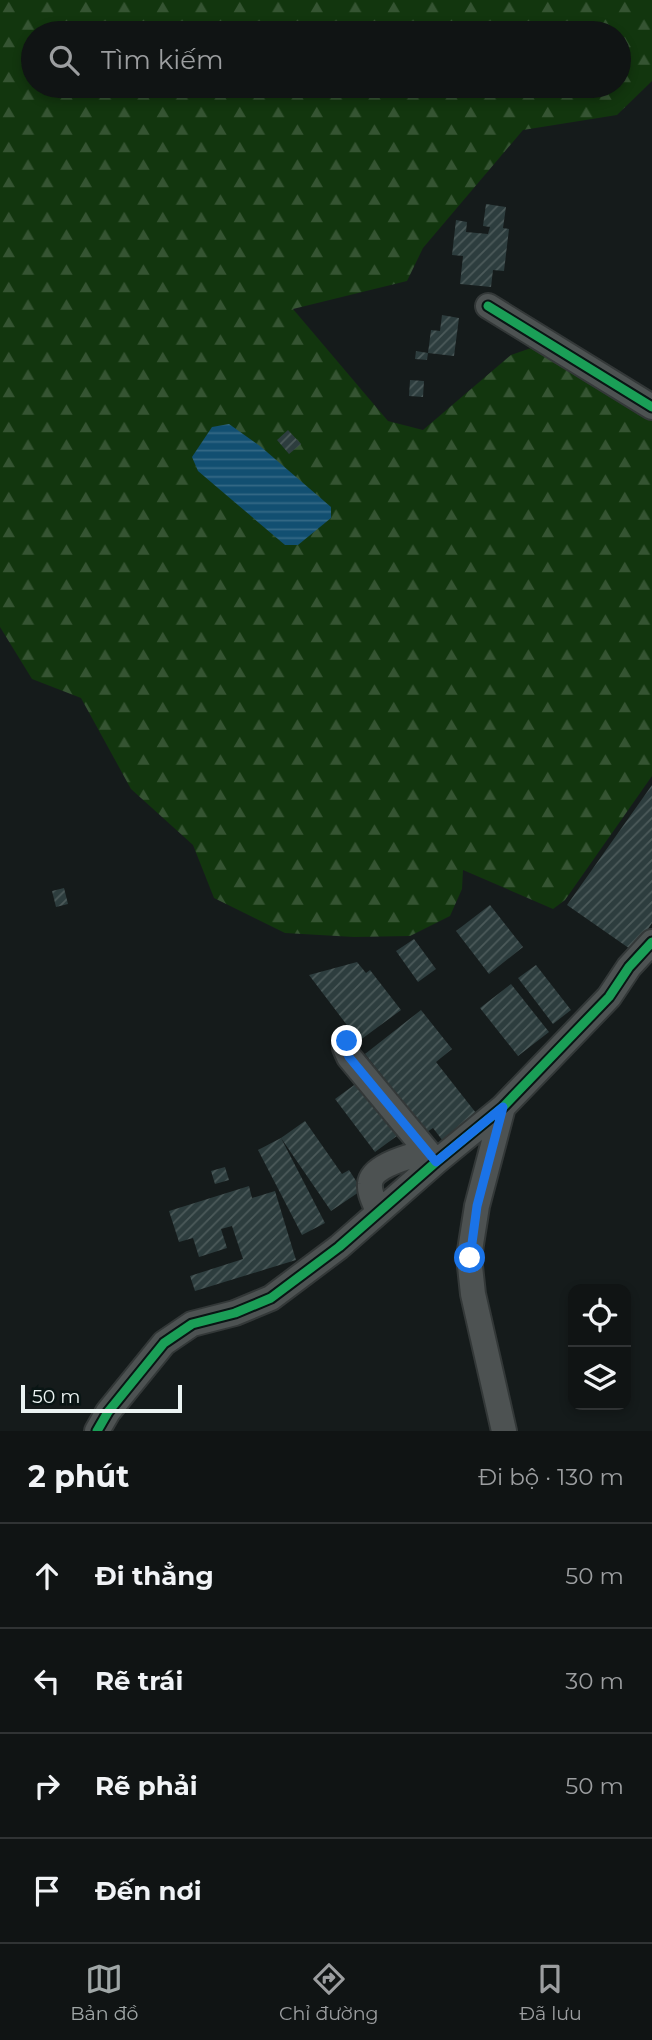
<!DOCTYPE html>
<html lang="vi">
<meta charset="utf-8">
<style>
body{margin:0;font-family:Montserrat,sans-serif;background:#1e2122;color:#f1f3f6}
.controls{position:absolute;right:21px;bottom:21px;display:grid;overflow:hidden;border-radius:14px;box-shadow:0 4px 10px #0003}
.controls button{width:63px;height:63px;display:grid;place-items:center;padding:0;border:0;border-bottom:2px solid #303334;background:#101414;color:#f1f3f6;font:35px sans-serif}
.scale{position:absolute;left:21px;bottom:18px;width:161px;box-sizing:border-box;padding-left:7px;border:4px solid #ebf3f2;border-top:0;font-size:19px;line-height:24px;white-space:nowrap;color:#ebf3f2;-webkit-text-stroke:5px #091514;paint-order:stroke}
.stop{position:absolute;width:21px;height:21px;margin:-16px;border:5px solid #1a73e8;border-radius:50%;background:#fff}
.stop.end{background:#1a73e8;border-color:#fff;box-shadow:0 2px 7px #0008}
.list{margin:0;padding:0;list-style:none}
h2{display:flex;justify-content:space-between;align-items:center;height:91px;margin:0;padding:0 28px;font-size:30px}
h2 small{font-size:23px;font-weight:400;color:#9c9ea0}
.list li{display:grid;grid-template-columns:46px 1fr auto;gap:21px;align-items:center;box-sizing:border-box;height:105px;padding:0 28px;border-top:2px solid #303334}
.list b{display:block;font-size:26px;white-space:nowrap}
.list em{font-size:23px;font-style:normal;color:#9c9ea0}
.icon{flex:none;width:38px;height:38px;fill:none;stroke:currentColor;stroke-width:2;stroke-linecap:round;stroke-linejoin:round}
.map{position:relative;flex:none;width:652px;height:1431px;overflow:hidden}
.search{position:absolute;background:#101414;box-shadow:0 4px 10px #0003;left:21px;right:21px;top:21px;height:77px;display:flex;align-items:center;gap:18px;box-sizing:border-box;padding:0 24px;border-radius:38px;color:#9c9ea0;font-size:26px}
.sheet{height:511px;background:#101414}
nav{display:flex;justify-content:space-around;align-items:center;box-sizing:border-box;height:98px;border-top:2px solid #303334;background:#101414;font-size:19px;color:#9c9ea0}
nav a{display:grid;justify-items:center;gap:4px}
nav .on{color:#a0a7a7}
.map>svg:first-child{display:block}
</style>
<div class="map">
<svg width="652" height="1431" viewBox="0 0 652 1431">
<defs>
<pattern id="forest-firs" width="22" height="20" patternUnits="userSpaceOnUse" patternTransform="scale(1.75)"><rect width="22" height="20" fill="#12360e"/><path d="M5 1l3.5 6h-7zM16 11l3.5 6h-7z" fill="#355432"/></pattern>
<pattern id="water-rules" width="6" height="5" patternUnits="userSpaceOnUse" patternTransform="scale(1.75)"><rect width="6" height="5" fill="#124f71"/><path d="M0 2.5h6" fill="none" stroke="#356986"/></pattern>
<pattern id="building-hatch" width="6" height="6" patternUnits="userSpaceOnUse" patternTransform="scale(1.75)"><rect width="6" height="6" fill="#2d3d3e"/><path d="M-1 1l2-2M0 6l6-6M5 7l2-2" fill="none" stroke="#4c5a5a"/></pattern>
</defs>
<rect width="100%" height="100%" fill="#151b1b"/>
<path fill="url(#forest-firs)" fill-rule="evenodd" d="M 0,0 L 652,0 L 652,81 L 617,115 L 523,130 L 423,248 L 407,281 L 293,309 L 388,421 L 423,430 L 511,355 L 531,348 L 652,415 L 652,776 L 565,900 L 553,909 L 463,870 L 462,889 L 450,916 L 410,936 L 354,937 L 285,933 L 214,898 L 193,845 L 131,789 L 81,698 L 32,679 L 0,627 ZM 33,33 L 619,33 L 619,86 L 33,86 Z"/>
<path fill="url(#water-rules)" d="M 229,424 L 260,446 L 331,507 L 331,518 L 298,545 L 285,545 L 198,471 L 192,457 L 212,427 Z"/>
<path fill="url(#building-hatch)" d="M 486,204 L 506,207 L 503,228 L 509,229 L 504,271 L 493,270 L 491,287 L 460,284 L 463,256 L 452,255 L 456,220 L 467,222 L 466,232 L 488,234 L 490,227 L 483,226 Z
M 442,315 L 459,318 L 454,356 L 428,353 L 431,330 L 440,331 Z
M 416,351 L 428,353 L 427,360 L 415,359 Z
M 410,380 L 424,381 L 423,397 L 409,396 Z
M 288,430 L 301,444 L 289,454 L 277,440 Z
M 652,785 L 652,923 L 633,951 L 567,905 Z
M 64,888 L 68,904 L 56,907 L 52,891 Z
M 490,905 L 523,947 L 489,974 L 456,931 Z
M 414,939 L 436,969 L 418,982 L 396,951 Z
M 357,962 L 366,973 L 370,970 L 401,1010 L 359,1041 L 309,975 Z
M 536,965 L 571,1010 L 553,1024 L 518,978 Z
M 511,984 L 549,1032 L 518,1056 L 480,1008 Z
M 421,1010 L 452,1049 L 436,1062 L 480,1118 L 446,1145 L 433,1128 L 427,1132 L 365,1054 Z
M 361,1080 L 401,1133 L 375,1152 L 335,1099 Z
M 305,1121 L 342,1174 L 349,1170 L 362,1190 L 331,1211 L 281,1138 L 325,1223 L 302,1235 L 258,1150 L 281,1138 Z
M 225,1167 L 229,1180 L 215,1184 L 211,1171 Z
M 249,1186 L 252,1198 L 275,1191 L 296,1260 L 195,1291 L 190,1276 L 243,1259 L 232,1226 L 221,1229 L 227,1248 L 199,1257 L 193,1238 L 179,1242 L 169,1211 Z"/>
<g fill="none" stroke-linecap="round" stroke-linejoin="round">
<g stroke="#333838" stroke-width="28">
<path id="minor" d="M 488,306 L 652,407
M 347,1041 L 345,1048 L 349,1057 L 436,1162
M 503,1107 L 477,1206 L 469,1257 L 473,1294 L 504,1431
M 378,1212 C 375,1203 369,1193 370,1184 C 371,1165 412,1156 427,1151
M 97,1431 L 108,1412 L 164,1343 L 192,1324 L 235,1313 L 271,1298 L 339,1247 L 436,1162 L 503,1107 L 609,997 L 629,967 L 652,942"/>
</g>
<use href="#minor" stroke="#4d5252" stroke-width="24"/>
<g stroke="#091514" stroke-width="13">
<path id="cycleway" d="M 488,306 L 652,407
M 97,1431 L 108,1412 L 164,1343 L 192,1324 L 235,1313 L 271,1298 L 339,1247 L 436,1162 L 503,1107 L 609,997 L 629,967 L 652,942"/>
</g>
<use href="#cycleway" stroke="#1a9f57" stroke-width="9"/>
</g>
<g fill="none" stroke-linecap="round" stroke-linejoin="round">
<path stroke="#1a73e8" stroke-width="9" d="M 347,1041 L 345,1048 L 349,1057 L 436,1162 L 503,1107 L 477,1206 L 470,1258"/>
</g>
</svg>
<div class="controls">
<button><svg class="icon" aria-label="locate" viewBox="0 0 24 24"><circle cx="12" cy="12" r="6"/><path d="M12 2v4M12 18v4M2 12h4M18 12h4"/></svg></button>
<button><svg class="icon" aria-label="layers" viewBox="0 0 24 24"><path d="M12 4l9 5-9 5-9-5zM3 14l9 5 9-5"/></svg></button>
</div>
<div class="scale">50 m</div>
<div class="stop" style="left:470px;top:1258px"></div>
<div class="stop end" style="left:347px;top:1041px"></div>
<div class="search"><svg class="icon" aria-label="search" viewBox="0 0 24 24"><circle cx="10" cy="10" r="6"/><path d="M15 15l6 6"/></svg>Tìm kiếm</div>
</div>
<section class="sheet">
<h2>2 phút<small>Đi bộ · 130 m</small></h2>
<ul class="list">
<li><svg class="icon" aria-label="ahead" viewBox="0 0 24 24"><path d="M12 20V5M6 11l6-6 6 6"/></svg><div><b>Đi thẳng</b></div><em>50 m</em></li>
<li><svg class="icon" aria-label="left" viewBox="0 0 24 24"><path d="M17 20v-9H6M10 6l-5 5 5 5"/></svg><div><b>Rẽ trái</b></div><em>30 m</em></li>
<li><svg class="icon" aria-label="right" viewBox="0 0 24 24"><path d="M7 20v-9h11M14 6l5 5-5 5"/></svg><div><b>Rẽ phải</b></div><em>50 m</em></li>
<li><svg class="icon" aria-label="arrive" viewBox="0 0 24 24"><path d="M6 21V4h12l-3 4 3 4H6"/></svg><div><b>Đến nơi</b></div></li>
</ul>
</section>
<nav>
<a class="on"><svg class="icon" aria-label="map" viewBox="0 0 24 24"><path d="M3 6l6-2 6 2 6-2v14l-6 2-6-2-6 2zM9 4v14M15 6v14"/></svg>Bản đồ</a>
<a><svg class="icon" aria-label="directions" viewBox="0 0 24 24"><path d="M12 3l9 9-9 9-9-9zM9 14v-3h6M13 9l2 2-2 2"/></svg>Chỉ đường</a>
<a><svg class="icon" aria-label="saved" viewBox="0 0 24 24"><path d="M7 4h10v16l-5-4-5 4z"/></svg>Đã lưu</a>
</nav>
